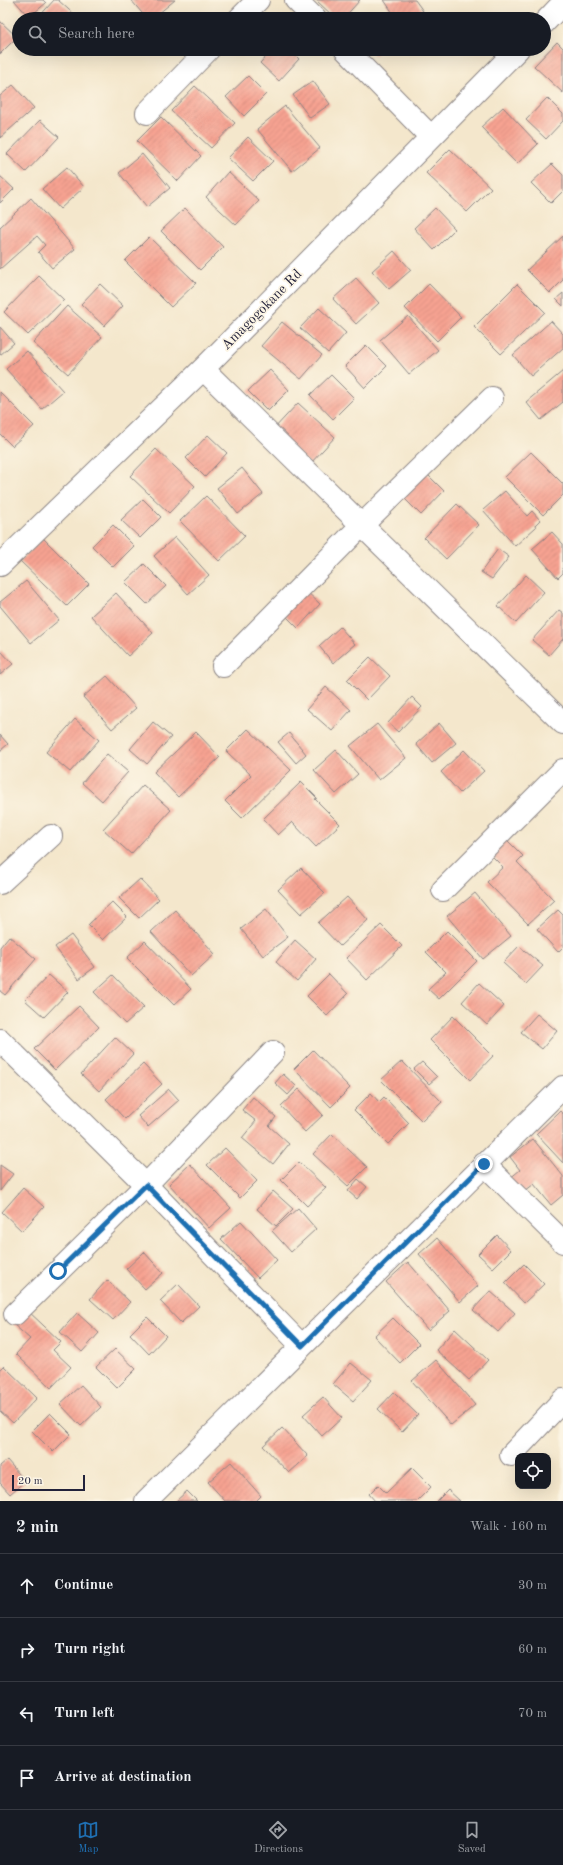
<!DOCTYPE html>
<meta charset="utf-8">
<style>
body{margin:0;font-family:"Old Standard TT",serif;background:#20242c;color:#f1f3f6}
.controls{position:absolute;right:12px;bottom:12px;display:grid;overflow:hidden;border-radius:8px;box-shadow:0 4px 16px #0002}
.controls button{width:36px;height:36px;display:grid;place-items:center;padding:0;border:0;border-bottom:1px solid #363941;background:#171b24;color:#f1f3f6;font:20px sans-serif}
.scale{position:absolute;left:12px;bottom:10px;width:73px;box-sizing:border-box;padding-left:4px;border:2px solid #22223b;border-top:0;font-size:11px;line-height:14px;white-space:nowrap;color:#22223b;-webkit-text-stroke:3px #fcf5e5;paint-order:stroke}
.stop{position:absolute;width:12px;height:12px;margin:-9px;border:3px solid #1f6fb2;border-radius:50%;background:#fff}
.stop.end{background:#1f6fb2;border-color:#fff;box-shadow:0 1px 4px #0008}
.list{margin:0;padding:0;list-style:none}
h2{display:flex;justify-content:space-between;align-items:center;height:52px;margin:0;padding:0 16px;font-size:17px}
h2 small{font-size:13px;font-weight:400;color:#9ea1a6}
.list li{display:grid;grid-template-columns:26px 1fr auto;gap:12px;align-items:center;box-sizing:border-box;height:64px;padding:0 16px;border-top:1px solid #363941}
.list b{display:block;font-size:15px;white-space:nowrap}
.list em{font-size:13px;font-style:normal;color:#9ea1a6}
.icon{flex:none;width:22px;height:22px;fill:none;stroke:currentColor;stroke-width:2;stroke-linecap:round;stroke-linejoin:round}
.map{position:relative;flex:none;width:563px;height:1501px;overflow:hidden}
.search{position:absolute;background:#171b24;box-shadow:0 4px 16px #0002;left:12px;right:12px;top:12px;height:44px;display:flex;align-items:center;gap:10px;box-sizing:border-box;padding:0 14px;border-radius:22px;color:#9ea1a6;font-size:15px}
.sheet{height:308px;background:#171b24}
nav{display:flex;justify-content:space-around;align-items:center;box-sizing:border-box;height:56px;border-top:1px solid #363941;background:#171b24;font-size:11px;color:#9ea1a6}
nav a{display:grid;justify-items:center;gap:2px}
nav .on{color:#1f6fb2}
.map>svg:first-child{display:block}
</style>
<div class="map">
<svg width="563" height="1501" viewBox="0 0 563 1501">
<defs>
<pattern id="building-hatch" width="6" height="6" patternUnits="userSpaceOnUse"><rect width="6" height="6" fill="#f6a291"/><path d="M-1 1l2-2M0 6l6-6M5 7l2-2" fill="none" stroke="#d38b7e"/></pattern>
</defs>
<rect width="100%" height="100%" fill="#fcf5e5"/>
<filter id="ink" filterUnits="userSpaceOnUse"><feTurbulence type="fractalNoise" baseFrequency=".025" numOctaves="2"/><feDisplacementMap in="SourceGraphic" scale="8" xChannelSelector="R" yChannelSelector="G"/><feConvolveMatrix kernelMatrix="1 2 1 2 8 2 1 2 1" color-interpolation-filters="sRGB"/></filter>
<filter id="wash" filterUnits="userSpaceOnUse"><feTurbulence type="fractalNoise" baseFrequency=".012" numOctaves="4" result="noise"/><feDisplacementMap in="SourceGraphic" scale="16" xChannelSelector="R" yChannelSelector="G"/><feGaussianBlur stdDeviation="0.9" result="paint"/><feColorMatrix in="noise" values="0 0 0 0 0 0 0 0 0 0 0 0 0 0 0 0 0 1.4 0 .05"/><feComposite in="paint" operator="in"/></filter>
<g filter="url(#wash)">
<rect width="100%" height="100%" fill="#f4e7cc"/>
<g id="blocks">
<path fill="url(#building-hatch)" d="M 14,0 L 43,0 L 46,3 L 29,17 Z
M 54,0 L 58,0 L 79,19 L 37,19 Z
M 131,0 L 175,0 L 152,19 L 147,19 Z
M 316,0 L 360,0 L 343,19 L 336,19 Z
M 384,0 L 415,0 L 423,11 L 412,19 L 397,19 Z
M 0,21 L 17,37 L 0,54 Z
M 557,42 L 563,48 L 563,93 L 534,66 Z
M 273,49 L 289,49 L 299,59 L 279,81 L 260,63 Z
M 369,49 L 382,49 L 375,55 Z
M 248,76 L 266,94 L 244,116 L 226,97 Z
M 313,81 L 330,104 L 310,118 L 293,95 Z
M 13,85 L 34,108 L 0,138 L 0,96 Z
M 195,86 L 235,123 L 211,148 L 171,111 Z
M 547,98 L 563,114 L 563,121 L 546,139 L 526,120 Z
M 285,106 L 320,148 L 292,171 L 257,129 Z
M 503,107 L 538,144 L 517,164 L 481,127 Z
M 161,117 L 201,156 L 178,181 L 137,141 Z
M 40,120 L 59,137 L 26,172 L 7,154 Z
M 248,137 L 273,161 L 253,181 L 228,158 Z
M 450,149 L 491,188 L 467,212 L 426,173 Z
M 142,154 L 170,188 L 147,207 L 119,173 Z
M 552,164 L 563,175 L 563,191 L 551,203 L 531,183 Z
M 67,167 L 84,187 L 60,209 L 42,189 Z
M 228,172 L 259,201 L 236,225 L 206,197 Z
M 0,176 L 14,189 L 0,203 Z
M 31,198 L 75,249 L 52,268 L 38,252 L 45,245 L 37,236 L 0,269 L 0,227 Z
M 185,208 L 223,247 L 200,270 L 161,231 Z
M 435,208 L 455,229 L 434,250 L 414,228 Z
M 563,236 L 563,280 L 550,293 L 527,270 Z
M 149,237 L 196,283 L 171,307 L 125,261 Z
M 394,251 L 411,270 L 389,289 L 372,271 Z
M 39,276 L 64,300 L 28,335 L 4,312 Z
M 356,278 L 379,303 L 356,324 L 333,299 Z
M 100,284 L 123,306 L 104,326 L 81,304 Z
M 429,284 L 461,317 L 437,341 L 405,308 Z
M 517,284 L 545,312 L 501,354 L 474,327 Z
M 563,293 L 563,306 L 556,299 Z
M 67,306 L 102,337 L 68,374 L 33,343 Z
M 319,308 L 346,333 L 328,353 L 300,328 Z
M 408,316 L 438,350 L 409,374 L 380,340 Z
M 551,321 L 563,334 L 563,348 L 531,376 L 513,355 Z
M 282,322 L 322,355 L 301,379 L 261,346 Z
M 0,327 L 14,343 L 0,355 Z
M 366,345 L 387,366 L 365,388 L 345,366 Z
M 27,351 L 63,391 L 42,409 L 6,369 Z
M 270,370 L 289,390 L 268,411 L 248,391 Z
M 563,371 L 563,402 L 541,420 L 526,402 Z
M 331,375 L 354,398 L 333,419 L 310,395 Z
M 0,392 L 34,426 L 12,446 L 0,434 Z
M 298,403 L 335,437 L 310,464 L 273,430 Z
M 208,435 L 227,453 L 205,477 L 186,458 Z
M 156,449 L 195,486 L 169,513 L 130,476 Z
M 531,452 L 563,484 L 563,495 L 543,515 L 505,477 Z
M 242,468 L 263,494 L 238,514 L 217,488 Z
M 424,471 L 444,491 L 421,515 L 401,495 Z
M 505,491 L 527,516 L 532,511 L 540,520 L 535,525 L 536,527 L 515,546 L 483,510 Z
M 206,496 L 245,536 L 219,561 L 180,521 Z
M 143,499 L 161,517 L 140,538 L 121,520 Z
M 457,504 L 479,525 L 446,559 L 424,538 Z
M 113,525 L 134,546 L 113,567 L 92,546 Z
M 552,532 L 563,544 L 563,573 L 558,578 L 532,549 Z
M 175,537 L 209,575 L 188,594 L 154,556 Z
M 43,538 L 89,584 L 67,606 L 20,561 Z
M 498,549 L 509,557 L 492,579 L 481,572 Z
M 144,564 L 166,586 L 147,604 L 125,582 Z
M 526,575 L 544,592 L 516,623 L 498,606 Z
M 26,581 L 59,620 L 31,643 L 0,606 L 0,602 Z
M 305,590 L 320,604 L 298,628 L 283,613 Z
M 116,593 L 153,633 L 128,656 L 91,616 Z
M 559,610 L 563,613 L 563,639 L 549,655 L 532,640 Z
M 340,627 L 355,644 L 333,663 L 319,646 Z
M 0,650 L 13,664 L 0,675 Z
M 370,657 L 390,676 L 367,700 L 347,680 Z
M 107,676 L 136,708 L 112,729 L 83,697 Z
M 326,687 L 351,710 L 332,731 L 307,709 Z
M 412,697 L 422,707 L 398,732 L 388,723 Z
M 75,719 L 99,740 L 70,772 L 46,752 Z
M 153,722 L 171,737 L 147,764 L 130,749 Z
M 439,723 L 456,743 L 432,763 L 416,744 Z
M 377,724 L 406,758 L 379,780 L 350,746 Z
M 248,729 L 291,770 L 242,818 L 225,801 L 251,775 L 226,751 Z
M 196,732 L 220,757 L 178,797 L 154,772 Z
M 289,733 L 306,754 L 296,763 L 278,742 Z
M 0,735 L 8,744 L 0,751 Z
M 336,750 L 358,774 L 336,794 L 314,770 Z
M 464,750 L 484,771 L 460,793 L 441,772 Z
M 107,754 L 128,772 L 102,801 L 82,783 Z
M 301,782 L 317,798 L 315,799 L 340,824 L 316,847 L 292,822 L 278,835 L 263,819 Z
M 143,785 L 171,810 L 131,854 L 103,829 Z
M 504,837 L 523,856 L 517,862 L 554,900 L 528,924 L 487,882 L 503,867 L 488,852 Z
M 301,868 L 325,893 L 301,914 L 278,890 Z
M 140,879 L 159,899 L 139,918 L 119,898 Z
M 475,893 L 511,936 L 483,959 L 447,916 Z
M 347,897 L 368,920 L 340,946 L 318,923 Z
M 112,902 L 127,917 L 103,940 L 88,925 Z
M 266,909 L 288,937 L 263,956 L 241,929 Z
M 175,910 L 215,954 L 191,976 L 151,932 Z
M 558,910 L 563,915 L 563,947 L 558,952 L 537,929 Z
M 381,925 L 402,946 L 367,980 L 346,958 Z
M 447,931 L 477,961 L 439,999 L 428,989 L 446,972 L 426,952 Z
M 71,935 L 95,967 L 79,979 L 55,947 Z
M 9,936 L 36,959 L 5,995 L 0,991 L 0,947 Z
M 295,940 L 316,959 L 297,981 L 276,962 Z
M 145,941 L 191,989 L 174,1005 L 127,958 Z
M 519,946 L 543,966 L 526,984 L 503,963 Z
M 329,974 L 348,994 L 327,1016 L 307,996 Z
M 49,975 L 68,992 L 44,1017 L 25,1000 Z
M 113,975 L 144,1007 L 125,1024 L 94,992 Z
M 479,983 L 504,1006 L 487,1025 L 462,1002 Z
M 79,1006 L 99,1027 L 55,1070 L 34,1049 Z
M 537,1014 L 557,1031 L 542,1049 L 521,1032 Z
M 453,1016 L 493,1056 L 470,1080 L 430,1040 Z
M 115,1037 L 133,1054 L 99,1091 L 81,1074 Z
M 313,1050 L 350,1088 L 331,1107 L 294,1069 Z
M 402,1061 L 442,1102 L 422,1121 L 381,1080 Z
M 422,1062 L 437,1077 L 429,1084 L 414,1069 Z
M 143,1064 L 162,1084 L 125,1119 L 106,1099 Z
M 283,1074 L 296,1086 L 288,1095 L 275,1083 Z
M 169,1089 L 179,1100 L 148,1127 L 138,1116 Z
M 299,1089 L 323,1115 L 305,1132 L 281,1106 Z
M 371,1093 L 379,1102 L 384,1097 L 409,1123 L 388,1144 L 354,1110 Z
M 253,1097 L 276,1117 L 269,1126 L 289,1144 L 273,1164 L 242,1138 L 256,1121 L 242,1110 Z
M 560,1111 L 563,1114 L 563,1163 L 536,1134 Z
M 332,1134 L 367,1167 L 348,1186 L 313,1154 Z
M 533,1139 L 563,1176 L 563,1195 L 551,1205 L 534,1184 L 521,1194 L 509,1179 L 520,1170 L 510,1157 Z
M 225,1148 L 257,1181 L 240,1198 L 207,1165 Z
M 299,1162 L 326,1188 L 307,1206 L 281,1180 Z
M 190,1164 L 231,1208 L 209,1228 L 169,1184 Z
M 0,1165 L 13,1174 L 0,1191 Z
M 358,1179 L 367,1187 L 357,1199 L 348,1191 Z
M 23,1188 L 44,1207 L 22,1231 L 2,1212 Z
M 273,1191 L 293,1209 L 276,1226 L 257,1209 Z
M 298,1208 L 316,1229 L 291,1252 L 272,1231 Z
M 241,1221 L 277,1260 L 258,1278 L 221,1239 Z
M 497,1235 L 511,1250 L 493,1268 L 478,1254 Z
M 437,1238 L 478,1286 L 460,1302 L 419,1254 Z
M 144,1252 L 163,1273 L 145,1289 L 126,1269 Z
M 408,1262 L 450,1311 L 428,1330 L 386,1282 Z
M 524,1264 L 544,1284 L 524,1303 L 505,1283 Z
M 107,1280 L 130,1302 L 113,1320 L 90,1299 Z
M 178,1284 L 199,1306 L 181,1323 L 160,1301 Z
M 490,1291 L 515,1313 L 498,1332 L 473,1310 Z
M 27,1310 L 61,1342 L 53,1350 L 71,1367 L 51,1388 L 16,1354 L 30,1339 L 13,1324 Z
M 77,1313 L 99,1333 L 82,1352 L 60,1332 Z
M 147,1317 L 166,1336 L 149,1354 L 130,1334 Z
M 393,1318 L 419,1344 L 400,1363 L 374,1336 Z
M 455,1329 L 488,1360 L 469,1380 L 436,1350 Z
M 115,1349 L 136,1369 L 117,1388 L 96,1367 Z
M 436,1360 L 475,1405 L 451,1425 L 412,1381 Z
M 351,1363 L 372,1380 L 353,1401 L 333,1384 Z
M 4,1366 L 37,1398 L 13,1423 L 0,1411 L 0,1370 Z
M 81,1385 L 101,1407 L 81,1426 L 60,1404 Z
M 394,1392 L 418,1415 L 402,1432 L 378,1409 Z
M 323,1397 L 342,1418 L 322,1436 L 303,1415 Z
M 50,1413 L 71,1434 L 53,1452 L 32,1431 Z
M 282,1428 L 308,1456 L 289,1473 L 263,1446 Z
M 7,1460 L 25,1481 L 10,1494 L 0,1483 L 0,1466 Z
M 231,1462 L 261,1496 L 256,1501 L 225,1501 L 208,1482 Z
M 412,1468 L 431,1487 L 417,1501 L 375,1501 L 369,1494 L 378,1485 L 386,1493 Z
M 448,1490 L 460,1501 L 437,1501 Z
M 187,1491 L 197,1501 L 176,1501 Z"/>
</g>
</g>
<g filter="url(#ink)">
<use href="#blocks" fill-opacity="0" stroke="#8b8484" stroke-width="1"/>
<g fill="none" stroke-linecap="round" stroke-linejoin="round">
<g stroke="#8b8484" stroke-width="24">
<path id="minor" d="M 296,0 L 315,19
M 239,19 L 258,0
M 544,23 L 563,3
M 345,49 L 431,137
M 147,113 L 209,49
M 203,369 L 563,723
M 0,565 L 203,369 L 518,49
M 223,666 L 362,525 L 492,398
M 0,883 L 51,836
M 443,890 L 563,770
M 0,1040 L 146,1185 L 302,1346
M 484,1164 L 563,1242
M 15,1314 L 146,1185 L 273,1052
M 511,1455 L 563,1400
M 146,1501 L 563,1087"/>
</g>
<use href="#minor" stroke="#fff" stroke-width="22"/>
</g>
</g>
<g fill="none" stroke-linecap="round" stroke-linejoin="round" filter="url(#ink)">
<path stroke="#1f6fb2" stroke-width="5" d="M 58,1271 L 146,1185 L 302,1346 L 484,1164"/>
</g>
<g text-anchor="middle" stroke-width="3.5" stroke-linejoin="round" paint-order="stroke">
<g font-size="14" fill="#22223b" stroke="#fcf5e5">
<text transform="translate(261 309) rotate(-45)" y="5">Amagogokane Rd</text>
</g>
</g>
</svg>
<div class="controls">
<button><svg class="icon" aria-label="locate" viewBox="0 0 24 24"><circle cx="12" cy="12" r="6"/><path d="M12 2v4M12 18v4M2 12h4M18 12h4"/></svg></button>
</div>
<div class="scale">20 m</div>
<div class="stop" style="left:58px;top:1271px"></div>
<div class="stop end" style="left:484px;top:1164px"></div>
<div class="search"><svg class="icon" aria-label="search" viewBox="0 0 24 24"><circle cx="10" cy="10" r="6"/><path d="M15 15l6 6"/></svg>Search here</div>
</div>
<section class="sheet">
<h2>2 min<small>Walk · 160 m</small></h2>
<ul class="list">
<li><svg class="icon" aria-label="ahead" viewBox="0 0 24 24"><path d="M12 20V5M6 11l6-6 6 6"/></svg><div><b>Continue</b></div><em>30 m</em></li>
<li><svg class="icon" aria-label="right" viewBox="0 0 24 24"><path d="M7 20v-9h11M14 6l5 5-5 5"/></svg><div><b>Turn right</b></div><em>60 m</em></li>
<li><svg class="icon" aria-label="left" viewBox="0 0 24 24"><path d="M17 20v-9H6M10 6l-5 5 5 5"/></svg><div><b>Turn left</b></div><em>70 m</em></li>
<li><svg class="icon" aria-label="arrive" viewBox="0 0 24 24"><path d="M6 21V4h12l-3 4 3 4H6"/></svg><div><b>Arrive at destination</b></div></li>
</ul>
</section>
<nav>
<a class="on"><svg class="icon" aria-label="map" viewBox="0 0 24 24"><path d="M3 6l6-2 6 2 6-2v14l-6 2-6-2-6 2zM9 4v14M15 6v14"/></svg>Map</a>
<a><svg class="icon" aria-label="directions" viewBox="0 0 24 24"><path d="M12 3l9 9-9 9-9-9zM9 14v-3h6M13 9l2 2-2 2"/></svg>Directions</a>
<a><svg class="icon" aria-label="saved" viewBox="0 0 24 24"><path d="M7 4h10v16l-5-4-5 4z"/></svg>Saved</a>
</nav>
